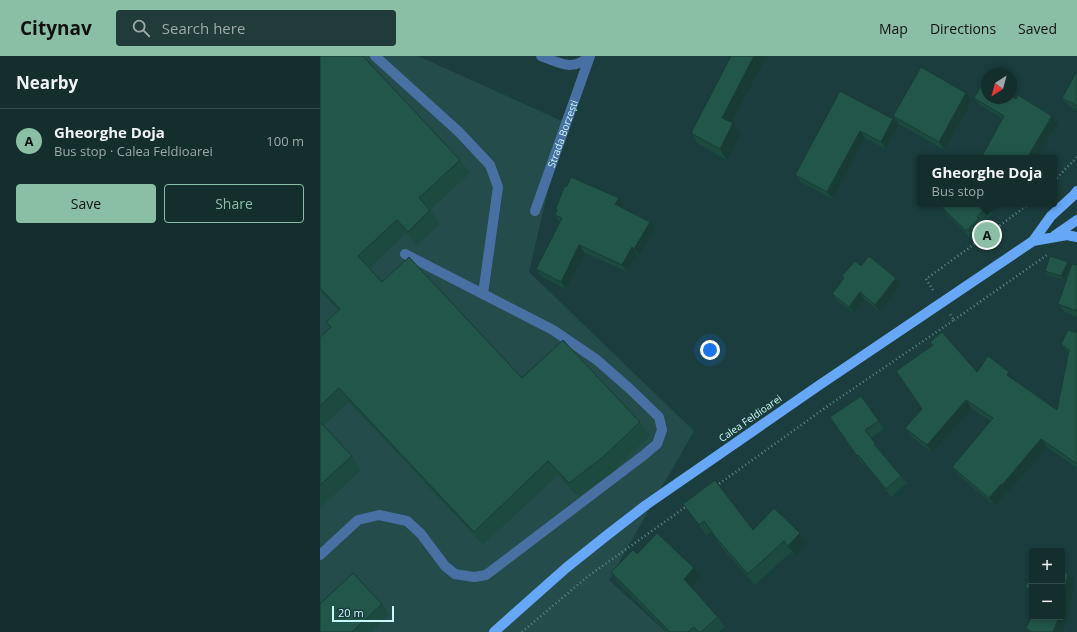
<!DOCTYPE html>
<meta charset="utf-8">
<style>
body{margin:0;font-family:"Open Sans",sans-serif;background:#213a3a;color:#f1f3f6}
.controls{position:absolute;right:12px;bottom:12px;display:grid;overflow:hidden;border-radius:4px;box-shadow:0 2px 6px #0003}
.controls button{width:36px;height:36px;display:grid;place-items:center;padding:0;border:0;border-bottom:1px solid #334a4a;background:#142e2e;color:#f1f3f6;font:20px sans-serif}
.compass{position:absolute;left:661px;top:12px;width:36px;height:36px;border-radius:50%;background:#142e2e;box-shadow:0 2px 6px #0003;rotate:216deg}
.scale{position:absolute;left:12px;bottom:10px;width:62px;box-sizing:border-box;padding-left:4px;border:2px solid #c9faf9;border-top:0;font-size:11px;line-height:14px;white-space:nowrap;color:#c9faf9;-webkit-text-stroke:3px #1b3d3d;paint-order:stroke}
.you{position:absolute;left:390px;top:294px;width:14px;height:14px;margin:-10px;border:3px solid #fff;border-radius:50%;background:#1a73e8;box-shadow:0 0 0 6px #1a73e833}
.badge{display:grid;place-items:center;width:26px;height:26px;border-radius:50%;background:#8abfa5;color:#111;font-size:13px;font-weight:700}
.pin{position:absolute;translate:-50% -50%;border:2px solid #fff;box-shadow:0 1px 4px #0006}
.popup{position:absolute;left:597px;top:99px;width:140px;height:52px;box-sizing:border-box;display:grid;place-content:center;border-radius:4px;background:#142e2e;filter:drop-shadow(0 1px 3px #0005);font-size:13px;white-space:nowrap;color:#9da8aa}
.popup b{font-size:15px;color:#f1f3f6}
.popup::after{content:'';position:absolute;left:50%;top:100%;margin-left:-8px;border:8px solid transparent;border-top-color:#142e2e}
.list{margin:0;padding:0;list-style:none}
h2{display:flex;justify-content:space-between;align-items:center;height:52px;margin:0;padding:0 16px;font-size:17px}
h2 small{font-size:13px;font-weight:400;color:#9da8aa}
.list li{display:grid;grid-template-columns:26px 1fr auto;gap:12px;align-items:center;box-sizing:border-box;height:64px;padding:0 16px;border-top:1px solid #334a4a}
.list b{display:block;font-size:15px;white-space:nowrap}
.list p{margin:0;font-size:13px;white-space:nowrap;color:#9da8aa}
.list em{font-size:13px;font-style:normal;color:#9da8aa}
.actions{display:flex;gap:8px;padding:12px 16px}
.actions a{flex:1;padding:9px 0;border:1px solid #8abfa5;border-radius:4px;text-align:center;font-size:14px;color:#8abfa5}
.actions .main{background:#8abfa5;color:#111}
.icon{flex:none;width:22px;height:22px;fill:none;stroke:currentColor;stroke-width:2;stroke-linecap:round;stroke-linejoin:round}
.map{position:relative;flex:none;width:757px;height:576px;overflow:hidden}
header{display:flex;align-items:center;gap:24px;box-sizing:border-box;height:56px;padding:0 20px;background:#8abfa5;color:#111}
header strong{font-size:19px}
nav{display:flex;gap:22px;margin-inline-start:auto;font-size:14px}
.search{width:280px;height:36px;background:#213a3a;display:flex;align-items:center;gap:10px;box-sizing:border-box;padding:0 14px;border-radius:4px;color:#9da8aa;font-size:15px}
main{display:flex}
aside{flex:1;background:#142e2e}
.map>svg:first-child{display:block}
</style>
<header>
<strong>Citynav</strong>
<div class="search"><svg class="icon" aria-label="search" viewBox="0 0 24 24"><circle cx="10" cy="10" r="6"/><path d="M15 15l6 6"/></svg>Search here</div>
<nav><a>Map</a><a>Directions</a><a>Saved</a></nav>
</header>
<main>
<aside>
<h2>Nearby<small></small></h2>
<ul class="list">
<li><span class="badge">A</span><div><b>Gheorghe Doja</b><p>Bus stop · Calea Feldioarei</p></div><em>100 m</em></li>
</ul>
<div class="actions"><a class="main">Save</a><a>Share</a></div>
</aside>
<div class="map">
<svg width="757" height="576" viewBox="0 0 757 576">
<rect width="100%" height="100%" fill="#1b3d3d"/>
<path fill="#244c4b" d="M 0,0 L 98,0 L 244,66 L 209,216 L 374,375 L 289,524 L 346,576 L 0,576 Z"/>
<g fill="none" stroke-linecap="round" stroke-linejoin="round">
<path stroke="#608888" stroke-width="2.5" stroke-dasharray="1 3" stroke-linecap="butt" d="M 734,125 L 757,101
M 613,234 L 606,223 L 667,179 L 709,148
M 634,264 L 727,199
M 396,430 L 512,347 L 634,264 L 630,258
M 202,576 L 267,521 L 367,450"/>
<g stroke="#4970a2" stroke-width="10">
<path d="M 55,0 L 139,76 L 170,109 L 178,131 L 163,238"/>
<path d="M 221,0 C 239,7 254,16 269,0"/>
<path id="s1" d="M 215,155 L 270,0"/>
<path d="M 0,499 L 38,464 L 59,459 L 87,465 L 101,478 L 125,510 L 135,518 L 154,521 L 166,519 L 324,399 L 337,388 L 342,374 L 339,361 L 310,333 L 277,304 L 233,274 L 85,198"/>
</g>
<path stroke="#66a7f8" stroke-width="10" d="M 734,180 L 757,164
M 713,185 L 747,179 L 757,181
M 174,576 L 246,512 L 286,480 L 326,449 L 498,330 L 713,185 L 731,160 L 753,140 L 757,135"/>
</g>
<path fill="#1d4a3f" d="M 0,0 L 140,104 L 150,117 L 110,154 L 120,168 L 97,189 L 86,177 L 50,212 L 62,226 L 202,322 L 320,366 L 330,380 L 293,415 L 258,441 L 238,419 L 163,489 L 29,346 L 3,370 L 32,400 L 41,414 L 0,452 L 0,281 L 10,272 L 6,266 L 18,254 L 0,235 Z
M 447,0 L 412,67 L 421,78 L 407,104 L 378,88 L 371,77 Z
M 757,18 L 757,55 L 748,49 L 742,42 Z
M 520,35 L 573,63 L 578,71 L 566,93 L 545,82 L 513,143 L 481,126 L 475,119 Z
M 654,42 L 738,67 L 717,102 L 661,102 L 683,63 L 660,49 Z
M 652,45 L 625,94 L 579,68 L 573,60 Z
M 299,142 L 304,149 L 303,152 L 330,166 L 335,174 L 319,200 L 317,199 L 307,216 L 265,197 L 246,233 L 222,221 L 216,213 L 240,166 L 235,159 Z
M 621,150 L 668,150 L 673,158 L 663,168 L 664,170 L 651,183 L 627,158 Z
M 748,206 L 751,210 L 744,224 L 728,219 L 725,215 Z
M 757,209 L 757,261 L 744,256 L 738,248 Z
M 541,210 L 576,222 L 581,229 L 560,256 L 544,243 L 534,257 L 517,245 L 512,238 L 524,223 L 522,220 Z
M 757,277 L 757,412 L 727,391 L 688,437 L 687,436 L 675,450 L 638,419 L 632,411 L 671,365 L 652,353 L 612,397 L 591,380 L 585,372 L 602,353 L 612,289 L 610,286 L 657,316 L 689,316 L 694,324 L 737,354 L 749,297 L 747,296 L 741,288 Z
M 541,340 L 564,373 L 551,382 L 561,395 L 560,395 L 581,420 L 587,427 L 571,441 L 544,407 L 542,408 L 510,361 Z
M 363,448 L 433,474 L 480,477 L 487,487 L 476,500 L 471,496 L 435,529 L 404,494 L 391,476 L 386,479 Z
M 317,498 L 381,521 L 372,532 L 398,561 L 405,571 L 399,576 L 347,576 L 297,526 L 291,516 Z
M 712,522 L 712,539 L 705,530 Z
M 62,548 L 69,559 L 51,576 L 0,576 Z"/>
<path fill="#183c33" d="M 434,0 L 447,0 L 409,72 L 402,62 Z
M 646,37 L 652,45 L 625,94 L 619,86 Z
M 732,60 L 738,67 L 717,102 L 707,102 Z
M 573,63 L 578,71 L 566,93 L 561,86 Z
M 413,67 L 421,78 L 407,104 L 400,93 Z
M 540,75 L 545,82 L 513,143 L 507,136 Z
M 299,142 L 304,149 L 301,155 L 295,148 Z
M 330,166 L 335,174 L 319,200 L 314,193 Z
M 259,189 L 265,197 L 246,233 L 241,226 Z
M 312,191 L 317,199 L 307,216 L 302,209 Z
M 748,206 L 751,210 L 744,224 L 741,220 Z
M 576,222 L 581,229 L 560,256 L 555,249 Z
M 540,236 L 544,243 L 534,257 L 529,251 Z
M 689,316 L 694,324 L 692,327 L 687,319 Z
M 646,344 L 652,353 L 612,397 L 607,389 Z
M 721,383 L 727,391 L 688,437 L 682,429 Z
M 681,428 L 687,436 L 675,450 L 669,442 Z
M 480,477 L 487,487 L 476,500 L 468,490 Z
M 374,512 L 381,521 L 371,533 L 364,523 Z
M 748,517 L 754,525 L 747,563 L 742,576 L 733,576 L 739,561 L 742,561 L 742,552 Z"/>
<path fill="#225649" stroke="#183c33" d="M 0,0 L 43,0 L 140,104 L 99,142 L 110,154 L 88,176 L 77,164 L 38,200 L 62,226 L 89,201 L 202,322 L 243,284 L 320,366 L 283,401 L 249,427 L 228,405 L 154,476 L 19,332 L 0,350 L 0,281 L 11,271 L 6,266 L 20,253 L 0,232 Z
M 411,0 L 434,0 L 402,62 L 413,67 L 400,93 L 371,77 Z
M 601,11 L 646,37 L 619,86 L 573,60 Z
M 756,17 L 757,18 L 757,50 L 742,42 Z
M 665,24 L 667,25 L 667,42 L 691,42 L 691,40 L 696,43 L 698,39 L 732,60 L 707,102 L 661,102 L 684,60 L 654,42 Z
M 520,35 L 573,63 L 561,86 L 540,75 L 507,136 L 475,119 Z
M 251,121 L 299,142 L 295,148 L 330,166 L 314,193 L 312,191 L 302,209 L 259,189 L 241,226 L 216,213 L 242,162 L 235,159 L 237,154 L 236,152 L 244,131 L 247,130 Z
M 623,148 L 666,148 L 668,150 L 657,161 L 659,163 L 646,175 L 621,150 Z
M 549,200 L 576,222 L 555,249 L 540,236 L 529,251 L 512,238 L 524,222 L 522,220 L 535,205 L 541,210 Z
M 730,200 L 748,206 L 741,220 L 725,215 Z
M 752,208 L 757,209 L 757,255 L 738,248 Z
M 748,274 L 757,277 L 757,408 L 721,383 L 682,429 L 681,428 L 669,442 L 632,411 L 673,362 L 646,344 L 607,389 L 585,372 L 602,353 L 576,315 L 613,289 L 610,286 L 622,276 L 657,316 L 668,300 L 689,316 L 687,319 L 737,354 L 749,294 L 741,288 Z
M 541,340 L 559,365 L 545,374 L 555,387 L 554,388 L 581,420 L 566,433 L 538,399 L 537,400 L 510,361 Z
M 0,366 L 32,400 L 0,429 Z
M 395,424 L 433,474 L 454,452 L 480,477 L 468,490 L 464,485 L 428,518 L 397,483 L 384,465 L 379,469 L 363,448 Z
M 337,477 L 374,512 L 364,523 L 398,561 L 381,576 L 378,576 L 374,571 L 368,576 L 350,576 L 291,516 L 313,494 L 317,498 Z
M 742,516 L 748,517 L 742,552 Z
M 33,517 L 62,548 L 32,576 L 0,576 L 0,548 Z
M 712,522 L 712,536 L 705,530 Z
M 712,560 L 712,561 L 739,561 L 733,576 L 711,576 L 706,572 Z"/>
<g text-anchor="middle" stroke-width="3" stroke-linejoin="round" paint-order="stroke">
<g font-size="10" fill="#c9faf9" stroke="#1b3d3d">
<text dy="4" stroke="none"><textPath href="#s1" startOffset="82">Strada Borzești</textPath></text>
<text transform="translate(430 362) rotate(-35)" y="4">Calea Feldioarei</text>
</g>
</g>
</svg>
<div class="controls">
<button>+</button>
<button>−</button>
</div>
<svg class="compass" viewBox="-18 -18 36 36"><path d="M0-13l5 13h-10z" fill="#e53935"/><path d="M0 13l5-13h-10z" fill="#9da8aa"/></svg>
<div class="scale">20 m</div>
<div class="you"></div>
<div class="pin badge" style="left:667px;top:179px">A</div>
<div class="popup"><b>Gheorghe Doja</b>Bus stop</div>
</div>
</main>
